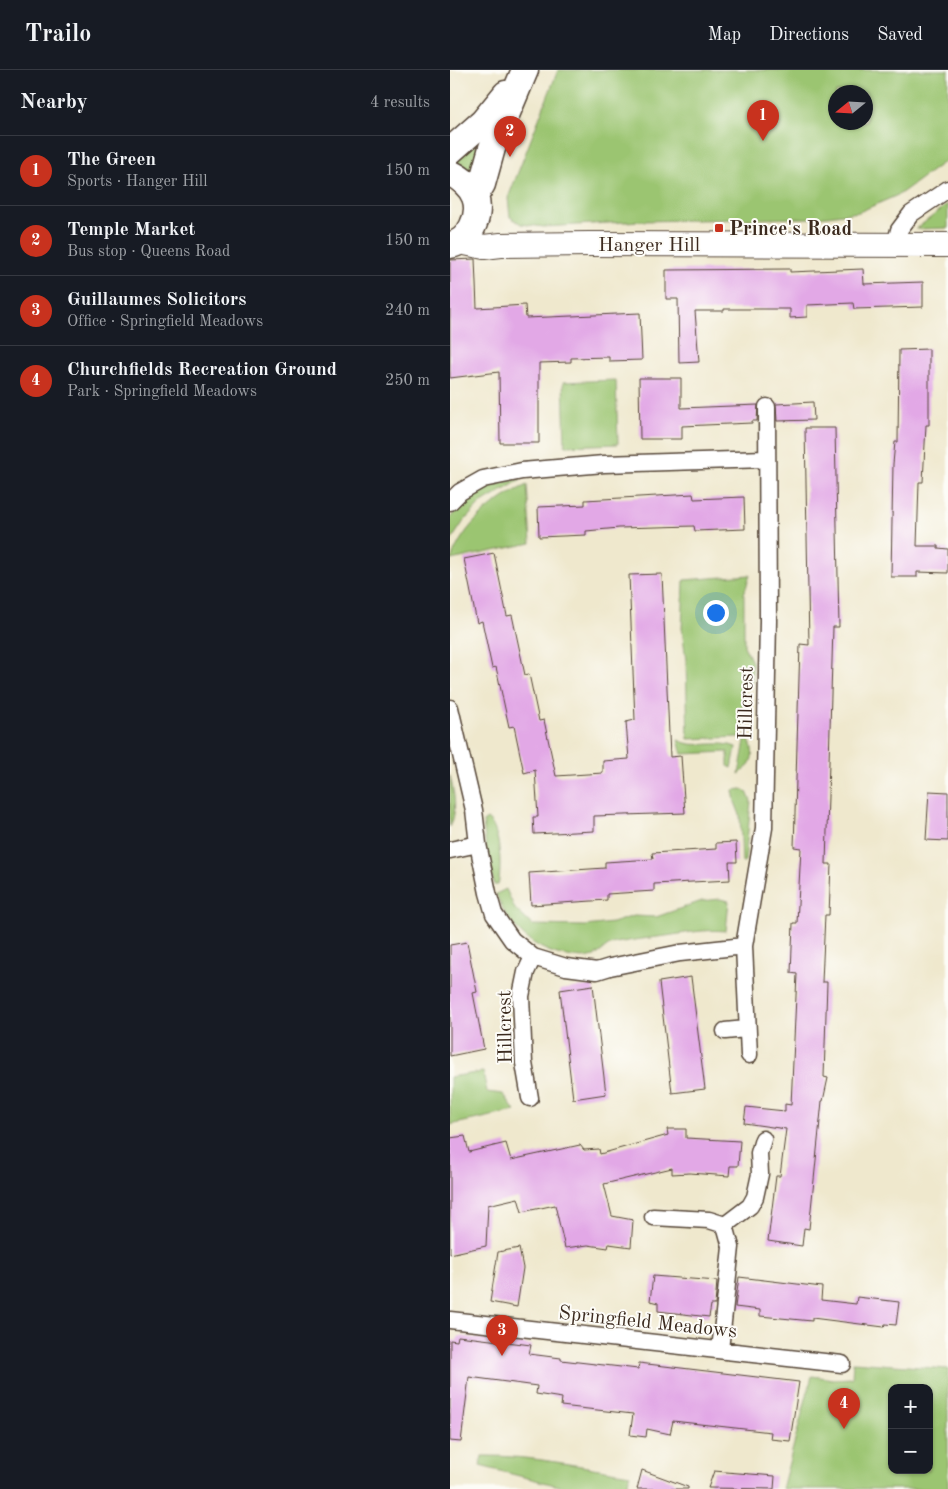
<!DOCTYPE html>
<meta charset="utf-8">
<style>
body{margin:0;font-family:"Old Standard TT",serif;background:#242831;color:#f1f3f6}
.controls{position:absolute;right:15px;bottom:15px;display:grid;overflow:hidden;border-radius:10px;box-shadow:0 1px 4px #0004}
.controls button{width:45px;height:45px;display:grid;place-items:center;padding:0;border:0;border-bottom:1px solid #363941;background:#171b24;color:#f1f3f6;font:25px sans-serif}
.compass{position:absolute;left:378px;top:15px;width:45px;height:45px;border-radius:50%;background:#171b24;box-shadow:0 1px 4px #0004;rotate:252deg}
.you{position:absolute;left:265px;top:542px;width:18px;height:18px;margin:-12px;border:4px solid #fff;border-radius:50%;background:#1a73e8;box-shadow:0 0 0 8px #1a73e833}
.badge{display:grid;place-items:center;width:32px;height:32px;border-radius:50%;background:#c8321e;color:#fff;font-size:16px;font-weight:700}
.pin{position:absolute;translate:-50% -41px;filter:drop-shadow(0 1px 2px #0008)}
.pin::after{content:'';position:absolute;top:26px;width:18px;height:15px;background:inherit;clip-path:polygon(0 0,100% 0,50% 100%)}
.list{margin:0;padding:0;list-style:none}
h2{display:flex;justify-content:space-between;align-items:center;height:65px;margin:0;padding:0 20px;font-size:21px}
h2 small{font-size:16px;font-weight:400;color:#9ea1a6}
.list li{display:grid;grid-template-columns:32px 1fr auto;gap:15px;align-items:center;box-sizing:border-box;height:70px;padding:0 20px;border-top:1px solid #363941}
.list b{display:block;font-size:19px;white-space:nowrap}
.list p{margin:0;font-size:16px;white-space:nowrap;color:#9ea1a6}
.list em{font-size:16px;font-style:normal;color:#9ea1a6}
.map{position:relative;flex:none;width:498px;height:1419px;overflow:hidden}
header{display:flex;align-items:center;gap:30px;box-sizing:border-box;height:70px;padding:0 25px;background:#171b24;border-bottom:1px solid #363941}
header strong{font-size:24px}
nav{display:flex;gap:28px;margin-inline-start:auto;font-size:18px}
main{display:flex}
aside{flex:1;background:#171b24}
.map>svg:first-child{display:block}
</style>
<header>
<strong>Trailo</strong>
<nav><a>Map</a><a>Directions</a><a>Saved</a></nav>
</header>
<main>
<aside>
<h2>Nearby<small>4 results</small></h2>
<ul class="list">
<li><span class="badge">1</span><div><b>The Green</b><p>Sports · Hanger Hill</p></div><em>150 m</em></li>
<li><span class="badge">2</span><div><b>Temple Market</b><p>Bus stop · Queens Road</p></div><em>150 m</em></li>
<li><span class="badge">3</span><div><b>Guillaumes Solicitors</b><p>Office · Springfield Meadows</p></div><em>240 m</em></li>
<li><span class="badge">4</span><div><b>Churchfields Recreation Ground</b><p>Park · Springfield Meadows</p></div><em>250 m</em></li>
</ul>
</aside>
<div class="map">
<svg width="498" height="1419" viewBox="0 0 498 1419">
<rect width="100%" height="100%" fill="#fdfcf7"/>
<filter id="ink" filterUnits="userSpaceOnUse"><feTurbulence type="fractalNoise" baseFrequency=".02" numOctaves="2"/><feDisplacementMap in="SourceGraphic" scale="10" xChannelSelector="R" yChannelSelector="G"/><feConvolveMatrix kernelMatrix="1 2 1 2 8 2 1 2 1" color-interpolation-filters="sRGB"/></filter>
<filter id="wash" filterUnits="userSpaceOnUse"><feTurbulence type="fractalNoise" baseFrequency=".0096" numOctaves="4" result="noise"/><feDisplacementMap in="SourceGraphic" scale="20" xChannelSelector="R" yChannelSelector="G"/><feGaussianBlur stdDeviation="1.12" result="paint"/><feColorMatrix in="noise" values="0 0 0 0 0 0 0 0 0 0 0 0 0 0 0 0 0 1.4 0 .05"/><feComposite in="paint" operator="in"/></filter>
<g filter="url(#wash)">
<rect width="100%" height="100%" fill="#efe8cd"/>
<path fill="#9bc571" stroke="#6b7848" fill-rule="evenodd" d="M 108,0 L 498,0 L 498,89 L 450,124 L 409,142 L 361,148 L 191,151 L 94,157 L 71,154 L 60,147 L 58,128 ZM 386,22 L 416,22 L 416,52 L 386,52 Z
M 20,73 L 31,79 L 24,106 L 3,92 Z
M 498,134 L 498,158 L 466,159 Z
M 166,310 L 168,374 L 115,376 L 113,312 Z
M 72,409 L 30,434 L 14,451 L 0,472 L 0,448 L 10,436 L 38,415 Z
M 77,415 L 81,473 L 1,490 C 13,455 44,430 77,415 Z
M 300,505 L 294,524 L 294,576 L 302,592 L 302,611 L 293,622 L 291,667 L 238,669 L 236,591 L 232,559 L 234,510 Z
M 296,665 C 306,680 305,694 289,704 Z
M 228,670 C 246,680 267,669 286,677 L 282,698 L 278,696 L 278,682 L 232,684 Z
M 0,706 C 4,722 8,741 0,757 Z
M 292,719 L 297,722 L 301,731 L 295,791 L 292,793 L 290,745 L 285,732 L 283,720 Z
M 37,749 C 51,758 52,800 48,815 L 44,815 L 36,778 L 33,752 Z
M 56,819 L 65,839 L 82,855 L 135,856 L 162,853 L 184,846 L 206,847 L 252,831 L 270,829 L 279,831 L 276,861 C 256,859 236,863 216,866 C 199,868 183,870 166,873 C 156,874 150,886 140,887 C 132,889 125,887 117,886 C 83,881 58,856 46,824 Z
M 33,1002 L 37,1022 L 53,1024 L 65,1041 L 0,1055 L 0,1007 Z
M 403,1292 L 498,1299 L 498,1419 L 332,1419 L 362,1306 L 383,1309 L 402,1308 ZM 442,1318 L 479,1318 L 479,1400 L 442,1400 Z
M 32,1386 C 80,1385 132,1397 180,1404 L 176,1419 L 121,1419 L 30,1396 Z"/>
<g id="blocks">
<path fill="#e2a8e6" d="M 25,189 L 27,238 L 75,235 L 76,248 L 190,243 L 192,290 L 159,291 L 159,287 L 121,288 L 121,292 L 89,293 L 89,373 L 50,373 L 49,302 L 0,308 L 0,190 Z
M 340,199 L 340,202 L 413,199 L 414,214 L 473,212 L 473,237 L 404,239 L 403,233 L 357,235 L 357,247 L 340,248 L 340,239 L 274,239 L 274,241 L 245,241 L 249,292 L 229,293 L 228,229 L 216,229 L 216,200 Z
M 479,279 L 479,355 L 476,355 L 473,412 L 469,412 L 467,476 L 488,476 L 488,478 L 498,479 L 498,503 L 467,502 L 467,507 L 441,507 L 443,394 L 445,372 L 448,372 L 449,280 Z
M 189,308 L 231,308 L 231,338 L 308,335 L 307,351 L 302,351 L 302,353 L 232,356 L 232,369 L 190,369 Z
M 363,332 L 364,350 L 327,351 L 326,334 Z
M 355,358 L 385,358 L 389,557 L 383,557 L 376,794 L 381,794 L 379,845 L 375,845 L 372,912 L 377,912 L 374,1007 L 378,1008 L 373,1031 L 372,1031 L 359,1159 L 354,1158 L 352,1176 L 318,1171 L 326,1106 L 330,1106 L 336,1059 L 294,1053 L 296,1037 L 335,1041 L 335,1034 L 341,1035 L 347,904 L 341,903 L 343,853 L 347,853 L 351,778 L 344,777 L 350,574 L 359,575 Z
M 243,424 L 244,429 L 294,427 L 295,459 L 245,461 L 244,456 L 169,458 L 136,461 L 136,465 L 89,467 L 88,437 L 135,435 L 135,430 Z
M 44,483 L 57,546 L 62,545 L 75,605 L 79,604 L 89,651 L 94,650 L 106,706 L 153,703 L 153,691 L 179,689 L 176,652 L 185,650 L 179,505 L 212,504 L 220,687 L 231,686 L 235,743 L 144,746 L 144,761 L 84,764 L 83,747 L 88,747 L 85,700 L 74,703 L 64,656 L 59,657 L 46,597 L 42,598 L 32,551 L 27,553 L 14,489 Z
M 479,721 L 498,722 L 498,771 L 476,770 Z
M 286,772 L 287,792 L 279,792 L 280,810 L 204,814 L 204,821 L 157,824 L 157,830 L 81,835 L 79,803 L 155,798 L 155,792 L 203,789 L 202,783 L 266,779 L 266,773 Z
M 17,872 L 27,922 L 23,923 L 34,979 L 0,986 L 0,875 Z
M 241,907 L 255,1019 L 222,1023 L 209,912 Z
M 143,915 L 156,1024 L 123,1029 L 110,920 Z
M 217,1059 L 236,1059 L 236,1068 L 290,1071 L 288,1096 L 280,1096 L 279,1106 L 240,1103 L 222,1104 L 222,1098 L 154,1114 L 162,1146 L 183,1150 L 181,1177 L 159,1174 L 158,1178 L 138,1175 L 115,1178 L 105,1135 L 72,1142 L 68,1128 L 38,1135 L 36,1176 L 0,1184 L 0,1068 L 15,1066 L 19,1082 L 56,1073 L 61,1090 L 130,1075 L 134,1080 L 149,1079 L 150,1084 L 218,1065 Z
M 69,1178 L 73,1198 L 67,1237 L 40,1232 L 48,1182 Z
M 203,1206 L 267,1211 L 265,1235 L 261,1235 L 259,1247 L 208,1241 L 208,1233 L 200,1231 Z
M 289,1207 L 372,1217 L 371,1230 L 406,1234 L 407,1227 L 449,1232 L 446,1255 L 435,1254 L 434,1257 L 362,1248 L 362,1251 L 310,1246 L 310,1240 L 285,1237 Z
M 8,1266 L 81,1275 L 79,1284 L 111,1288 L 111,1290 L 188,1299 L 189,1293 L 349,1312 L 340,1371 L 320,1369 L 321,1362 L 223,1351 L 220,1364 L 197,1359 L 196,1367 L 180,1365 L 183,1344 L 111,1336 L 112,1328 L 86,1324 L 87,1316 L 19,1307 L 11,1372 L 0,1371 L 0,1270 L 7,1271 Z
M 192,1400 L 238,1417 L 238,1419 L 187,1419 Z
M 264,1401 L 325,1406 L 324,1419 L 258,1418 Z"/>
</g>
</g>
<g filter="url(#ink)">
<use href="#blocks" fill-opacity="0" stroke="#564638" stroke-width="1"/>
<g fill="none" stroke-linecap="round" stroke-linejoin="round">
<g stroke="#564638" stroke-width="19">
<path id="street" d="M 445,175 L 449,160 L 461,144 L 498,119
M 0,432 L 10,422 L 33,409 L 72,401 L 154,394 L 316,389
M 0,638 L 24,740 L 28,774 L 38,823 L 44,844 L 62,870 L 83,887 L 116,897 L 147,901 L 160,897 L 230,883 L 294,876 L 314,758 L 318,551 L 317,337
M 0,780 L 28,774
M 294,876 L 299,985
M 275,961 L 296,959
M 80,1028 L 74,993 L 71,926 L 76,902 L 83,887
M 203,1147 L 259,1150 L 275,1155
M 275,1155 L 300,1136 L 305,1127 L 310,1104 L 309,1083 L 313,1069
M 0,1250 L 392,1294
M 270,1280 L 281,1177 L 275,1155"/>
</g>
<g stroke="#564638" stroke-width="26">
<path id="secondary" d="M 10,172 L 34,177 L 51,175 L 140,174 L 498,175"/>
</g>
<g stroke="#564638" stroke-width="29">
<path id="primary" d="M 0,81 L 33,52 L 56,24
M 0,103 C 11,108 20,115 25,127 C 32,146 19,172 0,175
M 25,126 L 32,114 L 42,78 L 75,0"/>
</g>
<use href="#street" stroke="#fff" stroke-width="16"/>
<use href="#secondary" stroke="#fff" stroke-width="24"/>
<use href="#primary" stroke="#fff" stroke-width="26"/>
</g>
</g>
<rect fill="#c8321e" stroke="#fdfcf7" stroke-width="2" x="264" y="153" width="10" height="10" rx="2.5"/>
<g text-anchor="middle" stroke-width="4" stroke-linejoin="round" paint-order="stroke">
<g font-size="20" font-weight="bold" fill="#3b2a1e" stroke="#fdfcf7" text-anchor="start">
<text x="279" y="165">Prince's Road</text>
</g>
<g font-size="20" fill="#3b2a1e" stroke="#fdfcf7">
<text x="199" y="181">Hanger Hill</text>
<text transform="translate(295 633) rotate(-89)" y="7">Hillcrest</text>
<text transform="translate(54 957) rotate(-91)" y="7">Hillcrest</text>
<text transform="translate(198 1251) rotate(6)" y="7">Springfield Meadows</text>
</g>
</g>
</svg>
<div class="controls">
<button>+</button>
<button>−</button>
</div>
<svg class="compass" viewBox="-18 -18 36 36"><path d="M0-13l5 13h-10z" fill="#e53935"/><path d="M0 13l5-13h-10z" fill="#9ea1a6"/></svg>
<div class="you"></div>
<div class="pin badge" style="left:313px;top:71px">1</div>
<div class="pin badge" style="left:60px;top:87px">2</div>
<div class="pin badge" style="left:52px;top:1286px">3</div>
<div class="pin badge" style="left:394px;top:1359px">4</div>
</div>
</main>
